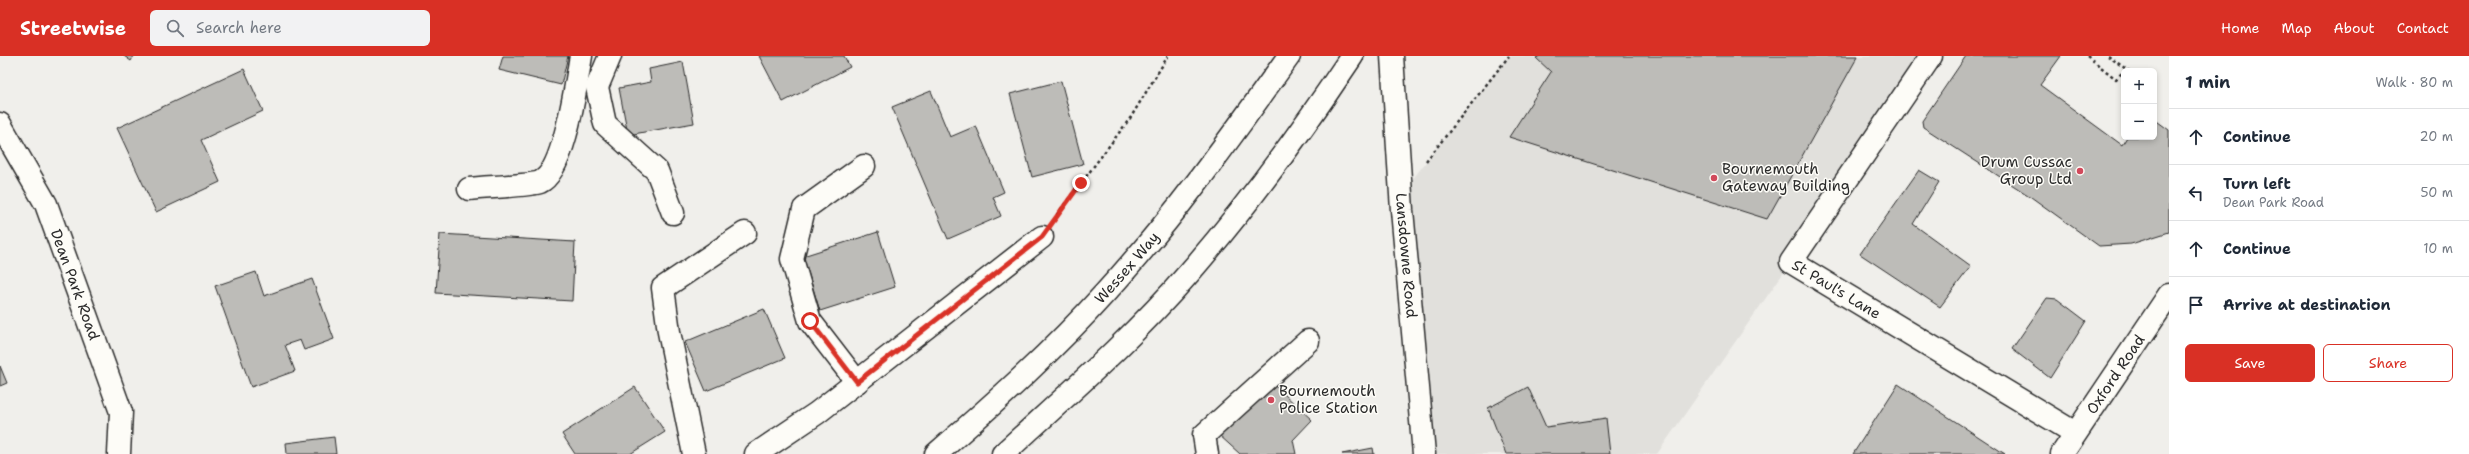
<!DOCTYPE html>
<meta charset="utf-8">
<style>
body{margin:0;font-family:"Shantell Sans",sans-serif;background:#f2f2f3;color:#1f2937}
.controls{position:absolute;right:12px;top:12px;display:grid;overflow:hidden;border-radius:6px;box-shadow:0 2px 6px #0003}
.controls button{width:36px;height:36px;display:grid;place-items:center;padding:0;border:0;border-bottom:1px solid #e0e1e3;background:#fff;color:#1f2937;font:20px sans-serif}
.stop{position:absolute;width:12px;height:12px;margin:-9px;border:3px solid #d93025;border-radius:50%;background:#fff}
.stop.end{background:#d93025;border-color:#fff;box-shadow:0 1px 4px #0008}
.list{margin:0;padding:0;list-style:none}
h2{display:flex;justify-content:space-between;align-items:center;height:52px;margin:0;padding:0 16px;font-size:17px}
h2 small{font-size:13px;font-weight:400;color:#747a83}
.list li{display:grid;grid-template-columns:26px 1fr auto;gap:12px;align-items:center;box-sizing:border-box;height:56px;padding:0 16px;border-top:1px solid #e0e1e3}
.list b{display:block;font-size:15px;white-space:nowrap}
.list p{margin:0;font-size:13px;white-space:nowrap;color:#747a83}
.list em{font-size:13px;font-style:normal;color:#747a83}
.actions{display:flex;gap:8px;padding:12px 16px}
.actions a{flex:1;padding:9px 0;border:1px solid #d93025;border-radius:6px;text-align:center;font-size:14px;color:#d93025}
.actions .main{background:#d93025;color:#fff}
.icon{flex:none;width:22px;height:22px;fill:none;stroke:currentColor;stroke-width:2;stroke-linecap:round;stroke-linejoin:round}
.map{position:relative;flex:none;width:2169px;height:398px;overflow:hidden}
header{display:flex;align-items:center;gap:24px;box-sizing:border-box;height:56px;padding:0 20px;background:#d93025;color:#fff}
header strong{font-size:19px}
nav{display:flex;gap:22px;margin-inline-start:auto;font-size:14px}
.search{width:280px;height:36px;background:#f2f2f3;display:flex;align-items:center;gap:10px;box-sizing:border-box;padding:0 14px;border-radius:6px;color:#747a83;font-size:15px}
main{display:flex}
aside{flex:1;background:#fff}
.map>svg:first-child{display:block}
</style>
<header>
<strong>Streetwise</strong>
<div class="search"><svg class="icon" aria-label="search" viewBox="0 0 24 24"><circle cx="10" cy="10" r="6"/><path d="M15 15l6 6"/></svg>Search here</div>
<nav><a>Home</a><a>Map</a><a>About</a><a>Contact</a></nav>
</header>
<main>
<div class="map">
<svg width="2169" height="398" viewBox="0 0 2169 398">
<rect width="100%" height="100%" fill="#f0efeb"/>
<filter id="ink" filterUnits="userSpaceOnUse"><feTurbulence type="fractalNoise" baseFrequency=".025" numOctaves="2"/><feDisplacementMap in="SourceGraphic" scale="8" xChannelSelector="R" yChannelSelector="G"/><feConvolveMatrix kernelMatrix="1 2 1 2 8 2 1 2 1" color-interpolation-filters="sRGB"/></filter>
<g filter="url(#ink)">
<path fill="#e1e0dc" d="M 1509,0 L 1931,0 L 1791,206 L 1657,398 L 1424,398 L 1401,138 Z"/>
<path fill="#bdbcb8" stroke="#2b2b2b" d="M 124,0 L 134,0 L 131,5 Z
M 503,0 L 568,0 L 561,29 L 499,14 Z
M 759,0 L 844,0 L 850,11 L 783,46 Z
M 1540,0 L 1858,0 L 1767,163 L 1509,81 L 1551,16 L 1536,2 Z
M 1966,0 L 2061,0 L 2040,29 L 2122,89 L 2127,81 L 2154,81 L 2154,63 L 2169,74 L 2169,176 L 2131,188 L 2099,190 L 2031,141 L 1923,71 L 1922,65 Z
M 683,6 L 694,67 L 628,79 L 619,32 L 651,26 L 649,13 Z
M 244,13 L 263,55 L 201,84 L 220,126 L 156,156 L 117,72 Z
M 1061,25 L 1083,108 L 1032,121 L 1010,38 Z
M 931,35 L 950,81 L 976,70 L 1004,136 L 993,141 L 1001,160 L 948,183 L 892,51 Z
M 1919,114 L 1939,126 L 1913,168 L 1971,210 L 1940,251 L 1860,198 Z
M 878,176 L 895,231 L 820,255 L 803,200 Z
M 440,178 L 575,186 L 572,245 L 436,237 Z
M 256,216 L 264,240 L 312,223 L 334,283 L 304,294 L 300,284 L 285,289 L 295,315 L 251,331 L 215,230 Z
M 2047,242 L 2057,243 L 2086,265 L 2050,322 L 2012,293 Z
M 764,253 L 785,302 L 706,335 L 685,286 Z
M 0,310 L 7,327 L 0,330 Z
M 1270,325 L 1312,364 L 1293,384 L 1296,398 L 1240,398 L 1219,379 Z
M 1898,328 L 2005,398 L 1853,398 Z
M 635,331 L 665,376 L 630,398 L 575,398 L 562,378 Z
M 1528,331 L 1546,371 L 1606,362 L 1610,398 L 1506,398 L 1488,352 Z
M 334,381 L 336,398 L 287,398 L 286,387 Z
M 1373,392 L 1374,398 L 1342,398 Z"/>
<g fill="none" stroke-linecap="round" stroke-linejoin="round">
<g stroke="#2b2b2b" stroke-width="25">
<g id="minor">
<path d="M 610,0 L 597,31 L 605,68 L 657,115 L 673,157"/>
<path id="s1" d="M 1931,0 L 1791,206 L 2075,377"/>
<path id="s2" d="M 0,68 L 46,148 L 121,356 L 119,398"/>
<path d="M 469,133 C 483,131 530,130 540,126 C 565,115 576,27 581,0"/>
<path d="M 857,326 L 810,265 L 792,203 L 804,153 L 864,110"/>
<path d="M 694,398 L 669,276 L 663,232 L 745,177"/>
<path d="M 756,398 L 817,357 L 1042,181"/>
<path d="M 1207,398 L 1204,379 L 1308,285"/>
<path id="s3" d="M 2062,398 L 2169,239"/>
</g>
</g>
<g stroke="#2b2b2b" stroke-width="25">
<g id="major">
<path id="s4" d="M 1392,0 L 1402,154 L 1424,398"/>
</g>
</g>
<g stroke="#2b2b2b" stroke-width="25">
<g id="highway">
<path id="s5" d="M 936,398 C 995,347 1053,295 1105,237 C 1173,163 1231,81 1289,0"/>
<path d="M 1003,398 C 1066,340 1133,282 1189,217 C 1248,149 1302,75 1352,0"/>
</g>
</g>
<path stroke="#2b2b2b" stroke-width="2.5" stroke-dasharray="3 3" stroke-linecap="butt" d="M 2087,0 L 2116,23 L 2124,15
M 2108,0 L 2129,15
M 1426,105 L 1509,0
M 1057,159 L 1131,61 L 1168,0"/>
<use href="#minor" stroke="#fdfcf7" stroke-width="22"/>
<use href="#major" stroke="#fdfcf7" stroke-width="22"/>
<use href="#highway" stroke="#fdfcf7" stroke-width="22"/>
</g>
</g>
<g fill="none" stroke-linecap="round" stroke-linejoin="round" filter="url(#ink)">
<path stroke="#d93025" stroke-width="5" d="M 810,265 L 857,326 L 1042,181 L 1081,127"/>
</g>
<g fill="#d1495b" stroke="#fdfcf7" stroke-width="1.5">
<circle cx="2080" cy="115" r="4"/>
<circle cx="1714" cy="122" r="4"/>
<circle cx="1271" cy="344" r="4"/>
</g>
<g text-anchor="middle" stroke-width="3" stroke-linejoin="round" paint-order="stroke">
<g font-size="15" fill="#2b2b2b" stroke="#fdfcf7" text-anchor="start">
<text x="2072" y="111" text-anchor="end">Drum Cussac<tspan x="2072" dy="17">Group Ltd</tspan></text>
<text x="1722" y="118">Bournemouth<tspan x="1722" dy="17">Gateway Building</tspan></text>
<text x="1279" y="340">Bournemouth<tspan x="1279" dy="17">Police Station</tspan></text>
</g>
<g font-size="15" fill="#2b2b2b" stroke="#fdfcf7">
<text dy="5" stroke="none"><textPath href="#s4" startOffset="200">Lansdowne Road</textPath></text>
<text dy="5" stroke="none"><textPath href="#s5" startOffset="267">Wessex Way</textPath></text>
<text dy="5" stroke="none"><textPath href="#s2" startOffset="178">Dean Park Road</textPath></text>
<text dy="5" stroke="none"><textPath href="#s1" startOffset="302">St Paul's Lane</textPath></text>
<text dy="5" stroke="none"><textPath href="#s3" startOffset="96">Oxford Road</textPath></text>
</g>
</g>
</svg>
<div class="controls">
<button>+</button>
<button>−</button>
</div>
<div class="stop" style="left:810px;top:265px"></div>
<div class="stop end" style="left:1081px;top:127px"></div>
</div>
<aside>
<h2>1 min<small>Walk · 80 m</small></h2>
<ul class="list">
<li><svg class="icon" aria-label="ahead" viewBox="0 0 24 24"><path d="M12 20V5M6 11l6-6 6 6"/></svg><div><b>Continue</b></div><em>20 m</em></li>
<li><svg class="icon" aria-label="left" viewBox="0 0 24 24"><path d="M17 20v-9H6M10 6l-5 5 5 5"/></svg><div><b>Turn left</b><p>Dean Park Road</p></div><em>50 m</em></li>
<li><svg class="icon" aria-label="ahead" viewBox="0 0 24 24"><path d="M12 20V5M6 11l6-6 6 6"/></svg><div><b>Continue</b></div><em>10 m</em></li>
<li><svg class="icon" aria-label="arrive" viewBox="0 0 24 24"><path d="M6 21V4h12l-3 4 3 4H6"/></svg><div><b>Arrive at destination</b></div></li>
</ul>
<div class="actions"><a class="main">Save</a><a>Share</a></div>
</aside>
</main>
